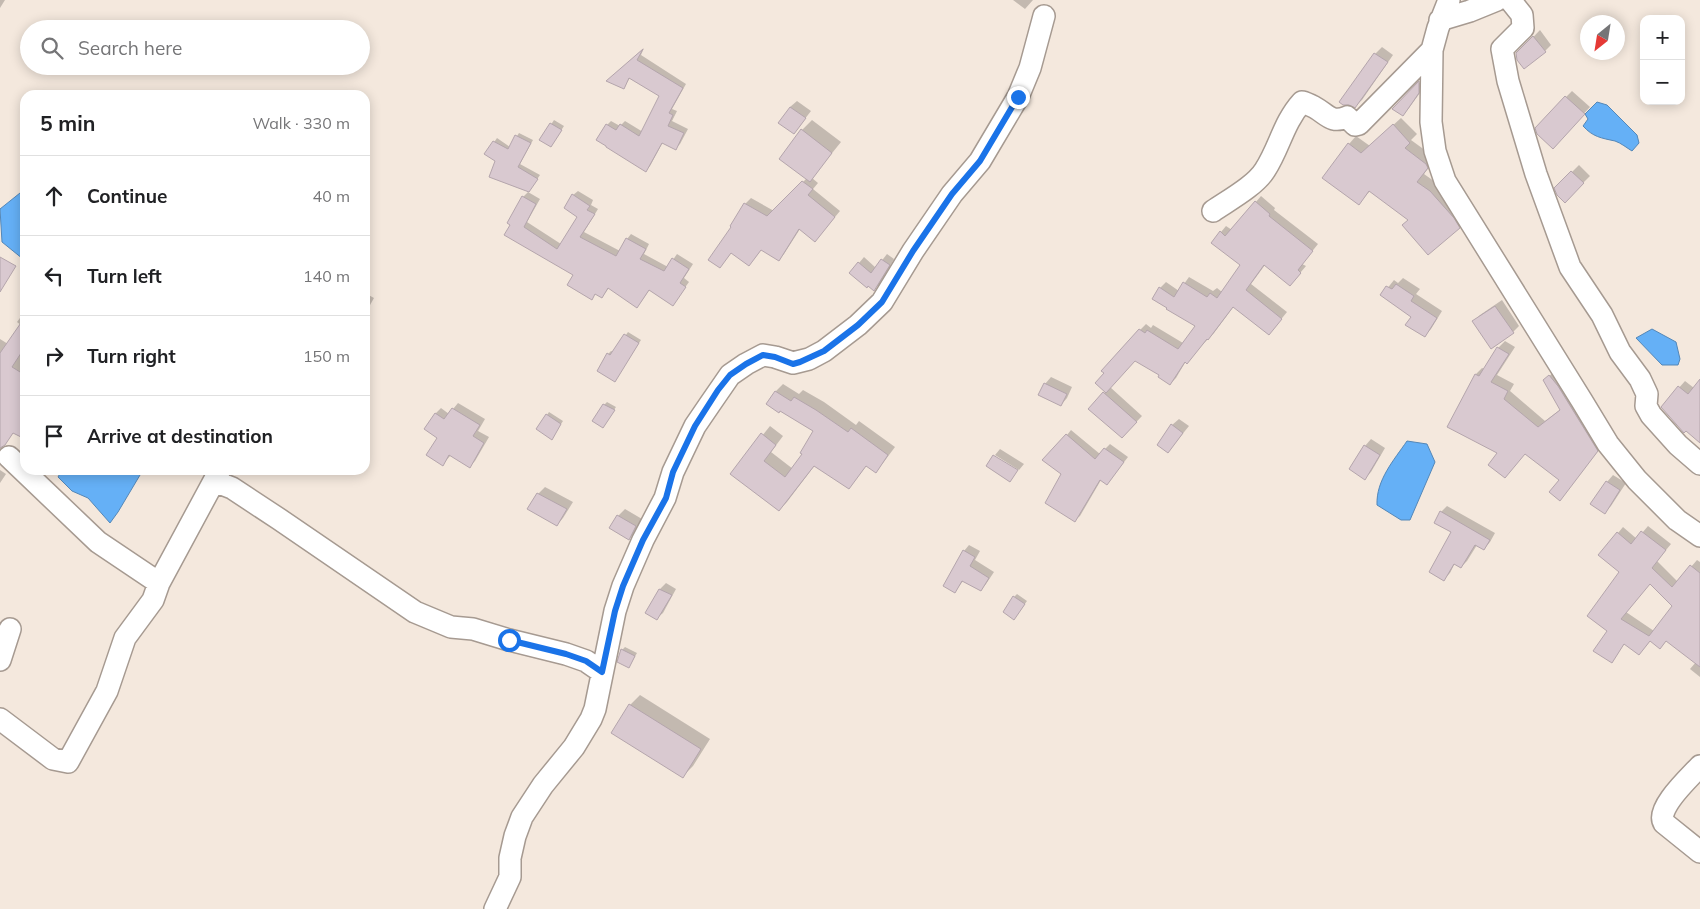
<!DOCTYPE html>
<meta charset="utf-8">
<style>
body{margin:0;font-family:Mulish,sans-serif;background:#f2f2f2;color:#202124}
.controls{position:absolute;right:15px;top:15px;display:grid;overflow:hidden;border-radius:10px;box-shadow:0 2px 12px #0003}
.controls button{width:45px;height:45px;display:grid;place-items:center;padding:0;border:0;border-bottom:1px solid #e0e0e0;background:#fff;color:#202124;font:25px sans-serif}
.compass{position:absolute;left:1580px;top:15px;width:45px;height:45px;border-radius:50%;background:#fff;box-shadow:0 2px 12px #0003;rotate:210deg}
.stop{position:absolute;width:15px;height:15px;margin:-11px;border:4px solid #1a73e8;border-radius:50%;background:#fff}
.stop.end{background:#1a73e8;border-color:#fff;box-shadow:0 1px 5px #0008}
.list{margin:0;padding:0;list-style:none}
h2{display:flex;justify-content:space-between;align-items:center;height:65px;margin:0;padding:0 20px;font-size:21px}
h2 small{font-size:16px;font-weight:400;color:#757577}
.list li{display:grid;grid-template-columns:32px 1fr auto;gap:15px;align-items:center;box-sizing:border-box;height:80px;padding:0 20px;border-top:1px solid #e0e0e0}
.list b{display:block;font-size:19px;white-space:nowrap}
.list em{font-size:16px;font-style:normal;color:#757577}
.icon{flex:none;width:28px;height:28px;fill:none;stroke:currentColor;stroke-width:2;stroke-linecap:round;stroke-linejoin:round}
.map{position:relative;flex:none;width:1700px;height:909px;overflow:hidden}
.search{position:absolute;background:#fff;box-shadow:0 2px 12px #0003;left:20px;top:20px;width:350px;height:55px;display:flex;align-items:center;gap:12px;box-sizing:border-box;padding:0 18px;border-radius:28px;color:#757577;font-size:19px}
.panel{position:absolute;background:#fff;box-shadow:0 2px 12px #0003;left:20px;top:90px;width:350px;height:385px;border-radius:15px}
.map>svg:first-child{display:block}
</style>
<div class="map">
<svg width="1700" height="909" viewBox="0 0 1700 909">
<rect width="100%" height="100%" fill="#f4e8dd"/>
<path fill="#65b0f6" stroke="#5487b7" d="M 1597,102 L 1607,105 L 1637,135 L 1639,143 L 1632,151 C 1627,148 1621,143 1615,141 C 1601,138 1593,137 1583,126 L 1588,119 L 1585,114 Z
M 20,193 L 25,196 L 25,258 L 23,259 L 2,242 L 0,209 Z
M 1652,329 L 1676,342 L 1680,359 L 1678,365 L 1662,365 L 1636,338 Z
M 1407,441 L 1427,444 L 1435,462 L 1410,520 L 1401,520 L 1377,505 C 1376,480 1394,460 1407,441 Z
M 62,470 L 143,470 L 118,512 L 110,523 L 88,498 L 72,491 L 58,477 Z"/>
<path fill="#0003" fill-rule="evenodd" d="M 0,0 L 5,0 L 0,8 Z
M 1013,0 L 1033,0 L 1025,9 Z
M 1540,30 L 1551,45 L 1545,51 L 1517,54 Z
M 1382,47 L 1393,55 L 1362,100 L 1355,106 L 1375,54 Z
M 644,48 L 641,55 L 686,84 L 672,109 L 677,111 L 672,121 L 688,129 L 680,144 L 676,148 L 663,142 L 650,166 L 646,170 L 607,125 L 611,121 L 620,126 L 625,121 L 643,132 L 660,95 L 630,78 L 623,88 L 612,77 Z
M 1425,77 L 1425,86 L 1409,108 L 1403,115 L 1394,109 Z
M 1572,91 L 1590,107 L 1559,140 L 1566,97 Z
M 797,101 L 811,111 L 794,133 L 790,107 Z
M 1401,118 L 1417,134 L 1411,140 L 1433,156 L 1434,160 L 1424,174 L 1438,184 L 1466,220 L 1459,227 L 1410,220 L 1371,190 L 1359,203 L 1349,144 L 1356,136 L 1370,146 Z
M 554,120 L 564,126 L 551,146 L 541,140 Z
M 812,120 L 841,142 L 812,178 L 818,183 L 813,189 L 840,211 L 820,235 L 800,229 L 784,254 L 779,260 L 762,249 L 749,265 L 732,252 L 720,267 L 732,227 L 745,204 L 751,198 L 774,211 L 807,178 L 802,130 Z
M 519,133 L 533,140 L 520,164 L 540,175 L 529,191 L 497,160 L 486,154 L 497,138 L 510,147 Z
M 1579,165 L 1590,176 L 1565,201 L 1556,188 Z
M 578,191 L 593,200 L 591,205 L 598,209 L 584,232 L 620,251 L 627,239 L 631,234 L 649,244 L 644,254 L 668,267 L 677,254 L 693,264 L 684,278 L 689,282 L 673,304 L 650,289 L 641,302 L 609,288 L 602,297 L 596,293 L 591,298 L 575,274 L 511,224 L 523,197 L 528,192 L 540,199 L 527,222 L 561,244 L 579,216 L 573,195 Z
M 1261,196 L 1275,208 L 1274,210 L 1318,244 L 1302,264 L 1306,266 L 1290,285 L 1265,265 L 1251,284 L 1287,312 L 1274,328 L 1234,306 L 1214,333 L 1186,361 L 1176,378 L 1170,384 L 1161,375 L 1135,359 L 1110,387 L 1142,416 L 1122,437 L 1090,409 L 1106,391 L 1140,330 L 1146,324 L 1151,328 L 1153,325 L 1183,343 L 1197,326 L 1160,288 L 1166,282 L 1179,291 L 1189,277 L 1213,291 L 1217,288 L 1222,292 L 1241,264 L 1221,232 L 1226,226 L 1232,230 Z
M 887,254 L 894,259 L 880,284 L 874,289 L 859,263 L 864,257 L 876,268 Z
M 1403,278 L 1420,289 L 1416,294 L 1442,311 L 1431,329 L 1424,336 L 1412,317 L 1382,295 L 1394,280 L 1398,283 Z
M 365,293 L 374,298 L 365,314 Z
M 1502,300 L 1519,326 L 1513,332 L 1474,321 L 1480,315 Z
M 25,311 L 25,431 L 21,435 L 14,432 L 3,445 L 0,453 L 0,339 L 8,344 L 22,326 L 17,322 Z
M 628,332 L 641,340 L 617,377 L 598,370 L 608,354 L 611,351 L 614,352 Z
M 1505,341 L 1515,347 L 1497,375 L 1514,384 L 1510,391 L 1545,421 L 1561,409 L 1545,380 L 1557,369 L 1604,443 L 1566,492 L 1561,479 L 1526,453 L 1499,453 L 1476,374 L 1482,368 L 1485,369 L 1498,348 Z
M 1051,377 L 1072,387 L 1067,398 L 1061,405 L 1045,384 Z
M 1685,381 L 1694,388 L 1700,381 L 1700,441 L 1662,407 Z
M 783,384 L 799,394 L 803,390 L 824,402 L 856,425 L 859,421 L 895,447 L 883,463 L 876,471 L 867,465 L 849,488 L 815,465 L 787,502 L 779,510 L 732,473 L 770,426 L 783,436 L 771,452 L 793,469 L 804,454 L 814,431 L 780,410 L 768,404 L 776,391 Z
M 607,402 L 616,407 L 603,426 L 604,405 Z
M 458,403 L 485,419 L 478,431 L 489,437 L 475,461 L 470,466 L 451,455 L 443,464 L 435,414 L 441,408 L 449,414 Z
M 549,412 L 563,421 L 552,438 L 547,415 Z
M 1179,419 L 1189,426 L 1168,452 L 1172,425 Z
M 1071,430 L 1100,454 L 1110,444 L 1128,457 L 1107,484 L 1101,480 L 1080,516 L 1075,520 L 1063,473 L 1067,435 Z
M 1371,439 L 1385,448 L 1371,472 L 1365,478 L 1365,446 Z
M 1000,449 L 1024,464 L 1019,470 L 995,455 Z
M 0,470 L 6,474 L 0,483 Z
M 1613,475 L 1626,483 L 1611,506 L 1605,512 L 1592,504 L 1607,482 Z
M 545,487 L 573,502 L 563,518 L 557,525 L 538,494 Z
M 1447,506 L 1495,533 L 1490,542 L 1484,549 L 1477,545 L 1467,561 L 1461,567 L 1455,563 L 1450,573 L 1444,579 L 1453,532 L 1435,523 L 1441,512 Z
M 625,509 L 642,519 L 636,532 L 629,539 L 618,516 Z
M 1648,526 L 1671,544 L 1657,561 L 1678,582 L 1697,560 L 1700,562 L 1700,677 L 1690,669 L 1696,662 L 1667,640 L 1660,648 L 1651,640 L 1639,654 L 1625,643 L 1612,661 L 1608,630 L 1620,572 L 1618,533 L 1623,527 L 1637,539 ZM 1650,583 L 1674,606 L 1654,631 L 1626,612 Z
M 969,545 L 980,551 L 975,560 L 994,572 L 986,584 L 981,590 L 964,580 L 955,591 L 964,551 Z
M 666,583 L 676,589 L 663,613 L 657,618 L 647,612 L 660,589 Z
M 1017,594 L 1027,601 L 1017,615 L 1014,597 Z
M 625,647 L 637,653 L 629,667 L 622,650 Z
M 640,695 L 710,739 L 693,766 L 683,776 L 630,705 Z"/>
<path fill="#d9c9d0" stroke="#b4a5ac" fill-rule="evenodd" d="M 1533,36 L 1546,52 L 1524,69 L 1517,60 L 1516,53 Z
M 643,49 L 637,60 L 683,88 L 669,113 L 673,115 L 668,126 L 684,133 L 676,150 L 662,143 L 646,172 L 606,147 L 606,146 L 596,140 L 606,124 L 616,130 L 620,124 L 639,136 L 659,96 L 629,78 L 624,89 L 606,81 Z
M 1374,53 L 1388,62 L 1355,108 L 1349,105 L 1343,105 L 1339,102 Z
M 1419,81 L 1419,93 L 1403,116 L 1392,109 Z
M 1565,96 L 1585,114 L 1553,149 L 1537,134 L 1535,128 Z
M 790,107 L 806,118 L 794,134 L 778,123 Z
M 550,123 L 562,130 L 551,147 L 539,140 Z
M 1393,124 L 1410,143 L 1405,148 L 1426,164 L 1428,168 L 1417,182 L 1430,191 L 1454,218 L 1460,228 L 1428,255 L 1402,225 L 1408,220 L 1369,191 L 1359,205 L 1322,178 L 1348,143 L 1361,153 Z
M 801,129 L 832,153 L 810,182 L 779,159 Z
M 515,135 L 531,143 L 518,167 L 538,179 L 529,192 L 489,177 L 495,161 L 484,154 L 493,141 L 508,149 Z
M 1571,171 L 1584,183 L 1565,203 L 1557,195 L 1554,188 Z
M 802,181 L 813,189 L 808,195 L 835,217 L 815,242 L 799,229 L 779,261 L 761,250 L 749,266 L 731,253 L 720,268 L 708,260 L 731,227 L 730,226 L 744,203 L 767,216 Z
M 572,194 L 590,206 L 587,210 L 595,214 L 580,237 L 616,256 L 626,238 L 646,249 L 640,259 L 664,271 L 672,258 L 689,269 L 680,283 L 686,287 L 673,306 L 649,290 L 637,308 L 608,288 L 602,298 L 595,294 L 592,300 L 567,285 L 573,275 L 504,235 L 510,225 L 507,223 L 522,196 L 536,204 L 524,227 L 557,249 L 577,217 L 564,208 Z
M 1255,201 L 1270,214 L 1269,216 L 1313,251 L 1298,270 L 1301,273 L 1290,286 L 1264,265 L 1246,290 L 1282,319 L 1269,335 L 1233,307 L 1208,340 L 1207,339 L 1187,364 L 1185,362 L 1170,385 L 1158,377 L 1159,375 L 1135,361 L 1106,393 L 1095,383 L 1104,373 L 1101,371 L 1139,329 L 1145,333 L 1147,330 L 1178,349 L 1195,326 L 1166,309 L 1167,308 L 1152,299 L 1159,287 L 1174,297 L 1183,282 L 1207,297 L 1210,293 L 1217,298 L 1240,265 L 1211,243 L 1220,231 L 1225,236 Z
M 0,257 L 16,266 L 0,292 Z
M 881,259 L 890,265 L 874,291 L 868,286 L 867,288 L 849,273 L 858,262 L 871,273 Z
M 1396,284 L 1414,296 L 1411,301 L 1437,318 L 1425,337 L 1405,325 L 1411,317 L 1380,295 L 1386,286 L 1392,289 Z
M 1495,306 L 1514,333 L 1491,349 L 1472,321 Z
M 25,317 L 25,347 L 12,367 L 25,375 L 25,430 L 21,437 L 13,433 L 5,445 L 0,448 L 0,353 Z
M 624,334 L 639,343 L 615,382 L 597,371 L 607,353 L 610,355 Z
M 1497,347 L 1509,354 L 1491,382 L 1508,391 L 1504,399 L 1538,427 L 1560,410 L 1543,380 L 1549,375 L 1558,386 L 1598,451 L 1560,501 L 1549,492 L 1559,480 L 1525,454 L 1505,478 L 1488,465 L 1497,453 L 1447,427 L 1475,374 L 1479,376 Z
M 1700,379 L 1700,443 L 1686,431 L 1684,433 L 1661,407 L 1678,386 L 1688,394 Z
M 1044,383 L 1067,394 L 1061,406 L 1038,395 Z
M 775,391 L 791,401 L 794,397 L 816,410 L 848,432 L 851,428 L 888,455 L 876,473 L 866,466 L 849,489 L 814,466 L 779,511 L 730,474 L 761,433 L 776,445 L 764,461 L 785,477 L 802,454 L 800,453 L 813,431 L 780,411 L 779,413 L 766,404 Z
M 1103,392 L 1137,422 L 1122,438 L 1088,409 Z
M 603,404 L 615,410 L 603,428 L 592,421 Z
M 452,408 L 480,425 L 473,436 L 484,443 L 470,468 L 449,455 L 443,466 L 426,455 L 437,438 L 424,429 L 435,413 L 444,419 Z
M 546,414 L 561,424 L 552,440 L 536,429 Z
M 1171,424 L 1183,433 L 1168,453 L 1157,445 Z
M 1066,434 L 1095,459 L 1104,448 L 1124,462 L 1107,485 L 1100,480 L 1075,522 L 1045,503 L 1061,474 L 1042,460 Z
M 1364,445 L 1380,455 L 1365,480 L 1349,469 Z
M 993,455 L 1018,470 L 1010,482 L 986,466 Z
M 1606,481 L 1620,490 L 1605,514 L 1590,504 Z
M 537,493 L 567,509 L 557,526 L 527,509 Z
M 1440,511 L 1490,540 L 1484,550 L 1475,545 L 1461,568 L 1454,564 L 1444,581 L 1429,572 L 1451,532 L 1434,523 Z
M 617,515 L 636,526 L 629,540 L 609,528 Z
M 1641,531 L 1666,550 L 1652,568 L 1672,587 L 1690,565 L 1700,573 L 1700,667 L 1666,641 L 1660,649 L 1650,641 L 1639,655 L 1624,644 L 1612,663 L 1593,651 L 1607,631 L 1587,616 L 1619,572 L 1598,555 L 1617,532 L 1631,544 ZM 1650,584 L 1672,606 L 1649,636 L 1621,619 Z
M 963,550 L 975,557 L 970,566 L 989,578 L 981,591 L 962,581 L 955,593 L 943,586 Z
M 659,589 L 672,595 L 657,620 L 645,613 Z
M 1013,596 L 1025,604 L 1014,620 L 1003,612 Z
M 621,649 L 635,656 L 629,668 L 617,662 Z
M 629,704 L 701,749 L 683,778 L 611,733 Z"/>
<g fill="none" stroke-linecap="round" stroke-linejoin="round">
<g stroke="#a69a91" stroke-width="24">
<path id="minor" d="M 1449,0 L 1438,28 L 1432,50 L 1431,122 L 1435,151 L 1445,181 L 1582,401 L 1608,444 L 1637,480 L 1677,520 L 1700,536
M 1510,0 L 1522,15 L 1523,28 L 1502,49 L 1508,81 L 1536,174 L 1570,267 L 1602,315 L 1620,352 L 1640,379 L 1647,394 L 1646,406 L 1651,415 L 1678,445 L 1700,464
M 1440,20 L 1470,11 L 1497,0
M 1213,211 C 1229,200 1255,186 1265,170 C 1280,147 1283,123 1302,102 C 1306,103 1310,105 1314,107 C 1327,114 1331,124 1347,117 L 1355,125 L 1359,124 L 1432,50
M 9,457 L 98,542 L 159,583
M 220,470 L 214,481 L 232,488 L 279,519 L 415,612 L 451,627 L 473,629 L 509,640 L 566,654 L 586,661 L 602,672
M 0,660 L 10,629
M 0,719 L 53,759 L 68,762 L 107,691 L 125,638 L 153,600 L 159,583 L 214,481
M 1700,766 C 1690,777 1655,809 1664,823 L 1700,852
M 495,909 L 510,877 L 510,858 L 515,836 L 522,817 L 543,785 L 574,747 L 591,719 L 595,709 L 615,611 L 623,586 L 643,540 L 665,498 L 673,472 L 695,426 L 710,404 L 730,375 L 746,364 L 763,355 L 775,357 L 793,363 L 809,359 L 824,351 L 858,325 L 882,302 L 913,251 L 952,194 L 980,161 L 1018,97 L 1030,68 L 1044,16"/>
</g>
<use href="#minor" stroke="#fff" stroke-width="21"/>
</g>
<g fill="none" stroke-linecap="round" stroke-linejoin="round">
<path stroke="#1a73e8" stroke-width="6" d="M 509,640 L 566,654 L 586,661 L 602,672 L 615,611 L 623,586 L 643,540 L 666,498 L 673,472 L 695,426 L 718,390 L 730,375 L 746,364 L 763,355 L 775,357 L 793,364 L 800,362 L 824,351 L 858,325 L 882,302 L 913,251 L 952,194 L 980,161 L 1018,97"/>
</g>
</svg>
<div class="controls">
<button>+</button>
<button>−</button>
</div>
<svg class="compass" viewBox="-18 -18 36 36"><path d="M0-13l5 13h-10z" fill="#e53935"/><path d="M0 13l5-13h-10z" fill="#757577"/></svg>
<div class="stop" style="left:509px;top:640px"></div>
<div class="stop end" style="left:1018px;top:97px"></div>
<div class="search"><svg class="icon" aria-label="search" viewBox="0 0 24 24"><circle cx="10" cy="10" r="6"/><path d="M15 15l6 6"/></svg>Search here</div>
<section class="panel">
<h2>5 min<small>Walk · 330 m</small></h2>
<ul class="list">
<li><svg class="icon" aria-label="ahead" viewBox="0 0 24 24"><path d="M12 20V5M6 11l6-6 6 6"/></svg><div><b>Continue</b></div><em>40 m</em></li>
<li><svg class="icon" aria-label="left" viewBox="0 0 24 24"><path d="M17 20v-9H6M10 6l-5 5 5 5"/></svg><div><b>Turn left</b></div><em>140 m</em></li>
<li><svg class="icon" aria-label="right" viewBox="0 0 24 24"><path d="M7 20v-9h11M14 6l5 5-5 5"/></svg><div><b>Turn right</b></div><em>150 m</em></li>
<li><svg class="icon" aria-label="arrive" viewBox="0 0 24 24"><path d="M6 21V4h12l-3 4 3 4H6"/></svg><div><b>Arrive at destination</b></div></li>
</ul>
</section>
</div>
